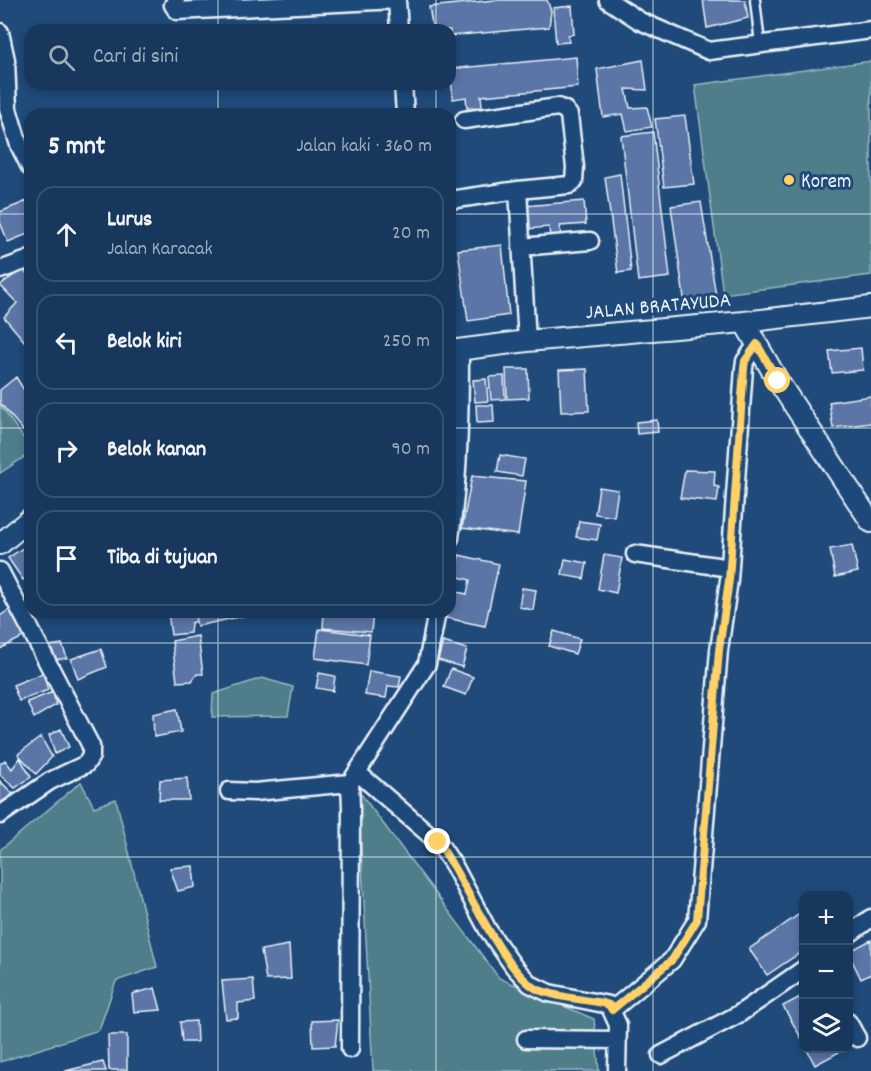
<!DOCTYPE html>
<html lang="id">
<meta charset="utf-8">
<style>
body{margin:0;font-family:Dekko,sans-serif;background:#203f62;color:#f1f3f6}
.controls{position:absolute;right:18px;bottom:18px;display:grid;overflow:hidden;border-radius:12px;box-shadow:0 3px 9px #0003}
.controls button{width:54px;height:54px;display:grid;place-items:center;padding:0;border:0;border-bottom:2px solid #365272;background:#17385c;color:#f1f3f6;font:30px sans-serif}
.stop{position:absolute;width:18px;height:18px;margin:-14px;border:4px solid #ffd166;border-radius:50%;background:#fff}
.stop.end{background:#ffd166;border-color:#fff;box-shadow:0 2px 6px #0008}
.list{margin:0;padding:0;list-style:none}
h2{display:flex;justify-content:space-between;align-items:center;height:78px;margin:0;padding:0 24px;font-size:26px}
h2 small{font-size:20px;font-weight:400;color:#9eacbb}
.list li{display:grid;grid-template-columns:39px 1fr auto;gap:18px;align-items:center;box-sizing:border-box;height:96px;margin:0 12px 12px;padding:0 12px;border:2px solid #365272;border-radius:18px}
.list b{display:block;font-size:22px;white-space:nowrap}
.list p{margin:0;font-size:20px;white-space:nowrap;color:#9eacbb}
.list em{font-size:20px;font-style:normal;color:#9eacbb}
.icon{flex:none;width:33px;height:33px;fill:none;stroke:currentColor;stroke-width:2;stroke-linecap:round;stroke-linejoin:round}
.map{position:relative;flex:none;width:871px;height:1071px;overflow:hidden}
.search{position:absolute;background:#17385c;box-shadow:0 3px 9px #0003;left:24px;top:24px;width:432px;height:66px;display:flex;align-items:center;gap:15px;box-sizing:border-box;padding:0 21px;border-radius:18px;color:#9eacbb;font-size:22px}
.panel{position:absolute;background:#17385c;box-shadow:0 3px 9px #0003;left:24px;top:108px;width:432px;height:510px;border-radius:18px}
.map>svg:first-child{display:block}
</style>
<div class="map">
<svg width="871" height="1071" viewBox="0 0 871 1071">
<rect width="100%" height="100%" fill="#1f4a7a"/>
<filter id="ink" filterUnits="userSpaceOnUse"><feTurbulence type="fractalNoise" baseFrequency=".0167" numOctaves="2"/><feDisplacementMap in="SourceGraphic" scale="12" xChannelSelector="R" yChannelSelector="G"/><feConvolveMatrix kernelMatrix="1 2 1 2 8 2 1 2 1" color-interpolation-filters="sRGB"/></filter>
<g filter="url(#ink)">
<path fill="#4d7e8a" stroke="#9ab8c1" stroke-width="1.5" d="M 871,61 L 871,275 L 723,294 L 695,85 Z
M 0,405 L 30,447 L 30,453 L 0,473 Z
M 262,678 L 293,687 L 288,716 L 212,717 L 213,694 Z
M 81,782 L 94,807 L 116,799 L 157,967 L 116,981 L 99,1030 L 0,1062 L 0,850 Z
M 358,790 L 499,978 L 594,1019 L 599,1071 L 373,1071 Z"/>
<path fill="#5a75a6" stroke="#e8f1f8" stroke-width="1.5" d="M 495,0 L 547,0 L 551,11 L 549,27 L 450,36 L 450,30 L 433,30 L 429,7 Z
M 703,0 L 745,0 L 748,18 L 707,28 Z
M 572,6 L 574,34 L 568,35 L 569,42 L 556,43 L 553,8 Z
M 576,57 L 578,87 L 481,96 L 482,107 L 467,108 L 466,97 L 453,99 L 450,69 Z
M 643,60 L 647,90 L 626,89 L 630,108 L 647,107 L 652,127 L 627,131 L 623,114 L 603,117 L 597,69 Z
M 685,116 L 694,184 L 664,187 L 655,119 Z
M 653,132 L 670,277 L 638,281 L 621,136 Z
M 620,174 L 631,271 L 618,273 L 605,177 Z
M 27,201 L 30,209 L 30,233 L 8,242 L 0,222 L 0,212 Z
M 584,201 L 586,224 L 560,226 L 561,237 L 550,238 L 549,227 L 526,229 L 524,206 Z
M 701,202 L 717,302 L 685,305 L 671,206 Z
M 502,245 L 509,315 L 468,321 L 458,250 Z
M 23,269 L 30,277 L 30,348 L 4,317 L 17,303 L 0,285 Z
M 861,348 L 863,370 L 832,373 L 829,351 Z
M 506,369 L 528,369 L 529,398 L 507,399 Z
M 587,369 L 589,411 L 561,412 L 559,370 Z
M 504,376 L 505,399 L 491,400 L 489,377 Z
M 16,377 L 30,400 L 30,439 L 0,403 L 0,390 Z
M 486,379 L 488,401 L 475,402 L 473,380 Z
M 871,396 L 871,423 L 833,428 L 829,402 Z
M 476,405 L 493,405 L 494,422 L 477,423 Z
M 657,420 L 658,432 L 637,434 L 636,422 Z
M 500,455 L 525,459 L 522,476 L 497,472 Z
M 685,470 L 715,471 L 714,486 L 719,487 L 717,502 L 680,498 Z
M 472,476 L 526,481 L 518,535 L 462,528 Z
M 599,487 L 618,490 L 614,517 L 595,514 Z
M 579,521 L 600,524 L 597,540 L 576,537 Z
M 29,544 L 30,576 L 23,580 L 8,558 Z
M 852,545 L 858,572 L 835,577 L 830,549 Z
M 459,555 L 499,564 L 485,626 L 446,618 L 448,612 L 450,612 L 452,591 L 467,594 L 470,580 L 455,576 Z
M 604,555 L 622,558 L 616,593 L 598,589 Z
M 565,559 L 587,563 L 584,579 L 562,575 Z
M 522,588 L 536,590 L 533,610 L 519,607 Z
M 12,608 L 25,636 L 0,649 L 0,616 Z
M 168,612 L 194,612 L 196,621 L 191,623 L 190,633 L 171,635 Z
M 194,612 L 244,612 L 244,616 L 197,626 Z
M 324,612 L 373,612 L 371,632 L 323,628 Z
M 319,629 L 370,635 L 366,665 L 315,658 Z
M 554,631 L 580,639 L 575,654 L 549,646 Z
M 198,636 L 203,674 L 197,674 L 192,681 L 177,682 L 172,641 Z
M 443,642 L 467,649 L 462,667 L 438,660 Z
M 62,644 L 67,658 L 48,661 L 41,647 Z
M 101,649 L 107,667 L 78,679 L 71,659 Z
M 451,669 L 473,677 L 466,695 L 444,687 Z
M 369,671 L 401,676 L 399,687 L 388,686 L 386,698 L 365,695 Z
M 43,673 L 48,690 L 19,701 L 13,685 Z
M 319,673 L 335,676 L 333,691 L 316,688 Z
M 53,692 L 56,705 L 34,718 L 27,702 Z
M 177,709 L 181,732 L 154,737 L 153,714 Z
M 61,729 L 69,747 L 55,754 L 49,735 Z
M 41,737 L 52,757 L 36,774 L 18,754 Z
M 20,758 L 31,777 L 15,788 L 0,775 L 0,764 L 5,760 L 12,769 Z
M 187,778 L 189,800 L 159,800 L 160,780 Z
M 0,781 L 13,794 L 0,803 Z
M 193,866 L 195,887 L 178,891 L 170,868 Z
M 804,911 L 804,950 L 767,975 L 749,949 Z
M 871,940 L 871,974 L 861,979 L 848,952 Z
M 289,945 L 291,979 L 266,980 L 261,950 Z
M 253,979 L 255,1001 L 238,1003 L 238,1018 L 226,1019 L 222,981 Z
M 155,988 L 161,1010 L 134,1012 L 132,994 Z
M 804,995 L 804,1043 L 783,1006 Z
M 338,1020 L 335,1046 L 313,1047 L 312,1021 Z
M 196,1021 L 197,1042 L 182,1042 L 180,1022 Z
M 108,1035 L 127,1035 L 127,1070 L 109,1070 Z
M 806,1048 L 842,1048 L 843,1050 L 815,1065 Z
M 103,1062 L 106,1071 L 65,1071 Z"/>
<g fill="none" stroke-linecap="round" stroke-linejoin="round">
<g stroke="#e8f1f8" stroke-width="13">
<path id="service" d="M 755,0 L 760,44"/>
</g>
<g stroke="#e8f1f8" stroke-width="21">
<path id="minor" d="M 176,0 L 173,5 L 177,11 L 397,0 L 399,30
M 608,0 L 640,21 L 709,51 L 871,30
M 0,32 L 6,60 L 8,109 L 19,145 L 30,167
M 403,84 L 405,114
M 464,120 L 558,107 L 565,110 L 569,115 L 575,167 L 574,181 L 569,185 L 518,190 L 527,341
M 450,200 L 518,190
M 521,247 L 590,241
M 0,270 L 30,259
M 450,538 C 459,475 460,413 460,349
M 635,554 L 730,568
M 0,571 L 91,746 L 91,756 L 86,764 L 50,781 L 0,815
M 358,773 L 438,842 L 454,866 L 488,930 L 514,967 L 530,984 L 549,993 L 609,1005 L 618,1025 L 617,1071
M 229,791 L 255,792 L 350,783
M 848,935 L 871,918
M 612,1010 L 672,960 L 697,920 L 719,650 L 729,580 L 744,368 L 745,361 L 757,344
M 848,1022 L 857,1038
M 526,1039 L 617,1040
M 350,1049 L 351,807 L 350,783 L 427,664 L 437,612
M 661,1055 L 739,1014 L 804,969"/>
</g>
<g stroke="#e8f1f8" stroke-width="24">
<path id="tertiary" d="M 744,322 L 778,381 L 871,522
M 450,351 L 527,341 L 744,322 L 871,307
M 0,544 L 30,519"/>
</g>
<use href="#service" stroke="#1f4a7a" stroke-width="8"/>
<use href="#minor" stroke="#1f4a7a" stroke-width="16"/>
<use href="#tertiary" stroke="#1f4a7a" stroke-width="20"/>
</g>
</g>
<g fill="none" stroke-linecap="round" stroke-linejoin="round" filter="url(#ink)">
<path stroke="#ffd166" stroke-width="8" d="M 438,842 C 463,876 503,974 539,990 C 559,998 582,999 603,1003 L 609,1005 L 612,1010 L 672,960 L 697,920 L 719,650 L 729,580 L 744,368 L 745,361 L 757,344 L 778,381"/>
</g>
<path fill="none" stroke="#e8f1f8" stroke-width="1.5" stroke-opacity="0.55" d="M 218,0 L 218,30M 436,0 L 436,30M 653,0 L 653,1071M 218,84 L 218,114M 436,84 L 436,114M 0,214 L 30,214M 450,214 L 871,214M 0,428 L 30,428M 450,428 L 871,428M 218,612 L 218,1071M 436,612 L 436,1071M 0,643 L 871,643M 0,857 L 871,857"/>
<circle fill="#ffd166" stroke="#1f4a7a" stroke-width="2" cx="789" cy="180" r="6"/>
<g text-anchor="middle" stroke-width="6" stroke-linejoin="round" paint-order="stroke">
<g font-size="21" fill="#e8f1f8" stroke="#1f4a7a" text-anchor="start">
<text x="801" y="187">Korem</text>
</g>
<g font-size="21" fill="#e8f1f8" stroke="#1f4a7a">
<text transform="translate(658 305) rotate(-5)" y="7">JALAN BRATAYUDA</text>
</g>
</g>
</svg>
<div class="controls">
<button>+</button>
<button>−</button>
<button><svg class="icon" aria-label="layers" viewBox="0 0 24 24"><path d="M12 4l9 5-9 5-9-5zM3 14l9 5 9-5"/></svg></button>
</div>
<div class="stop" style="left:778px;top:381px"></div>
<div class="stop end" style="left:438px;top:842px"></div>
<div class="search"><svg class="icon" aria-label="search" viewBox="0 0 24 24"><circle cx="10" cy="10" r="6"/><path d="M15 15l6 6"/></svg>Cari di sini</div>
<section class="panel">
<h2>5 mnt<small>Jalan kaki · 360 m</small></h2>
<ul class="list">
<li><svg class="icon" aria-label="ahead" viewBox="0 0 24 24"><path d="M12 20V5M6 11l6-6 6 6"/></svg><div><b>Lurus</b><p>Jalan Karacak</p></div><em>20 m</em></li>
<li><svg class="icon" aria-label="left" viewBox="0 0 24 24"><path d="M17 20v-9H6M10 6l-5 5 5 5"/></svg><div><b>Belok kiri</b></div><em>250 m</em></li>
<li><svg class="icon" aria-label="right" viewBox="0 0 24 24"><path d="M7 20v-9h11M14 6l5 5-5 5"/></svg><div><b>Belok kanan</b></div><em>90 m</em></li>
<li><svg class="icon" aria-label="arrive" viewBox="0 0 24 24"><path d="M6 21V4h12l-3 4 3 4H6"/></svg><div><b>Tiba di tujuan</b></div></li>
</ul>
</section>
</div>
